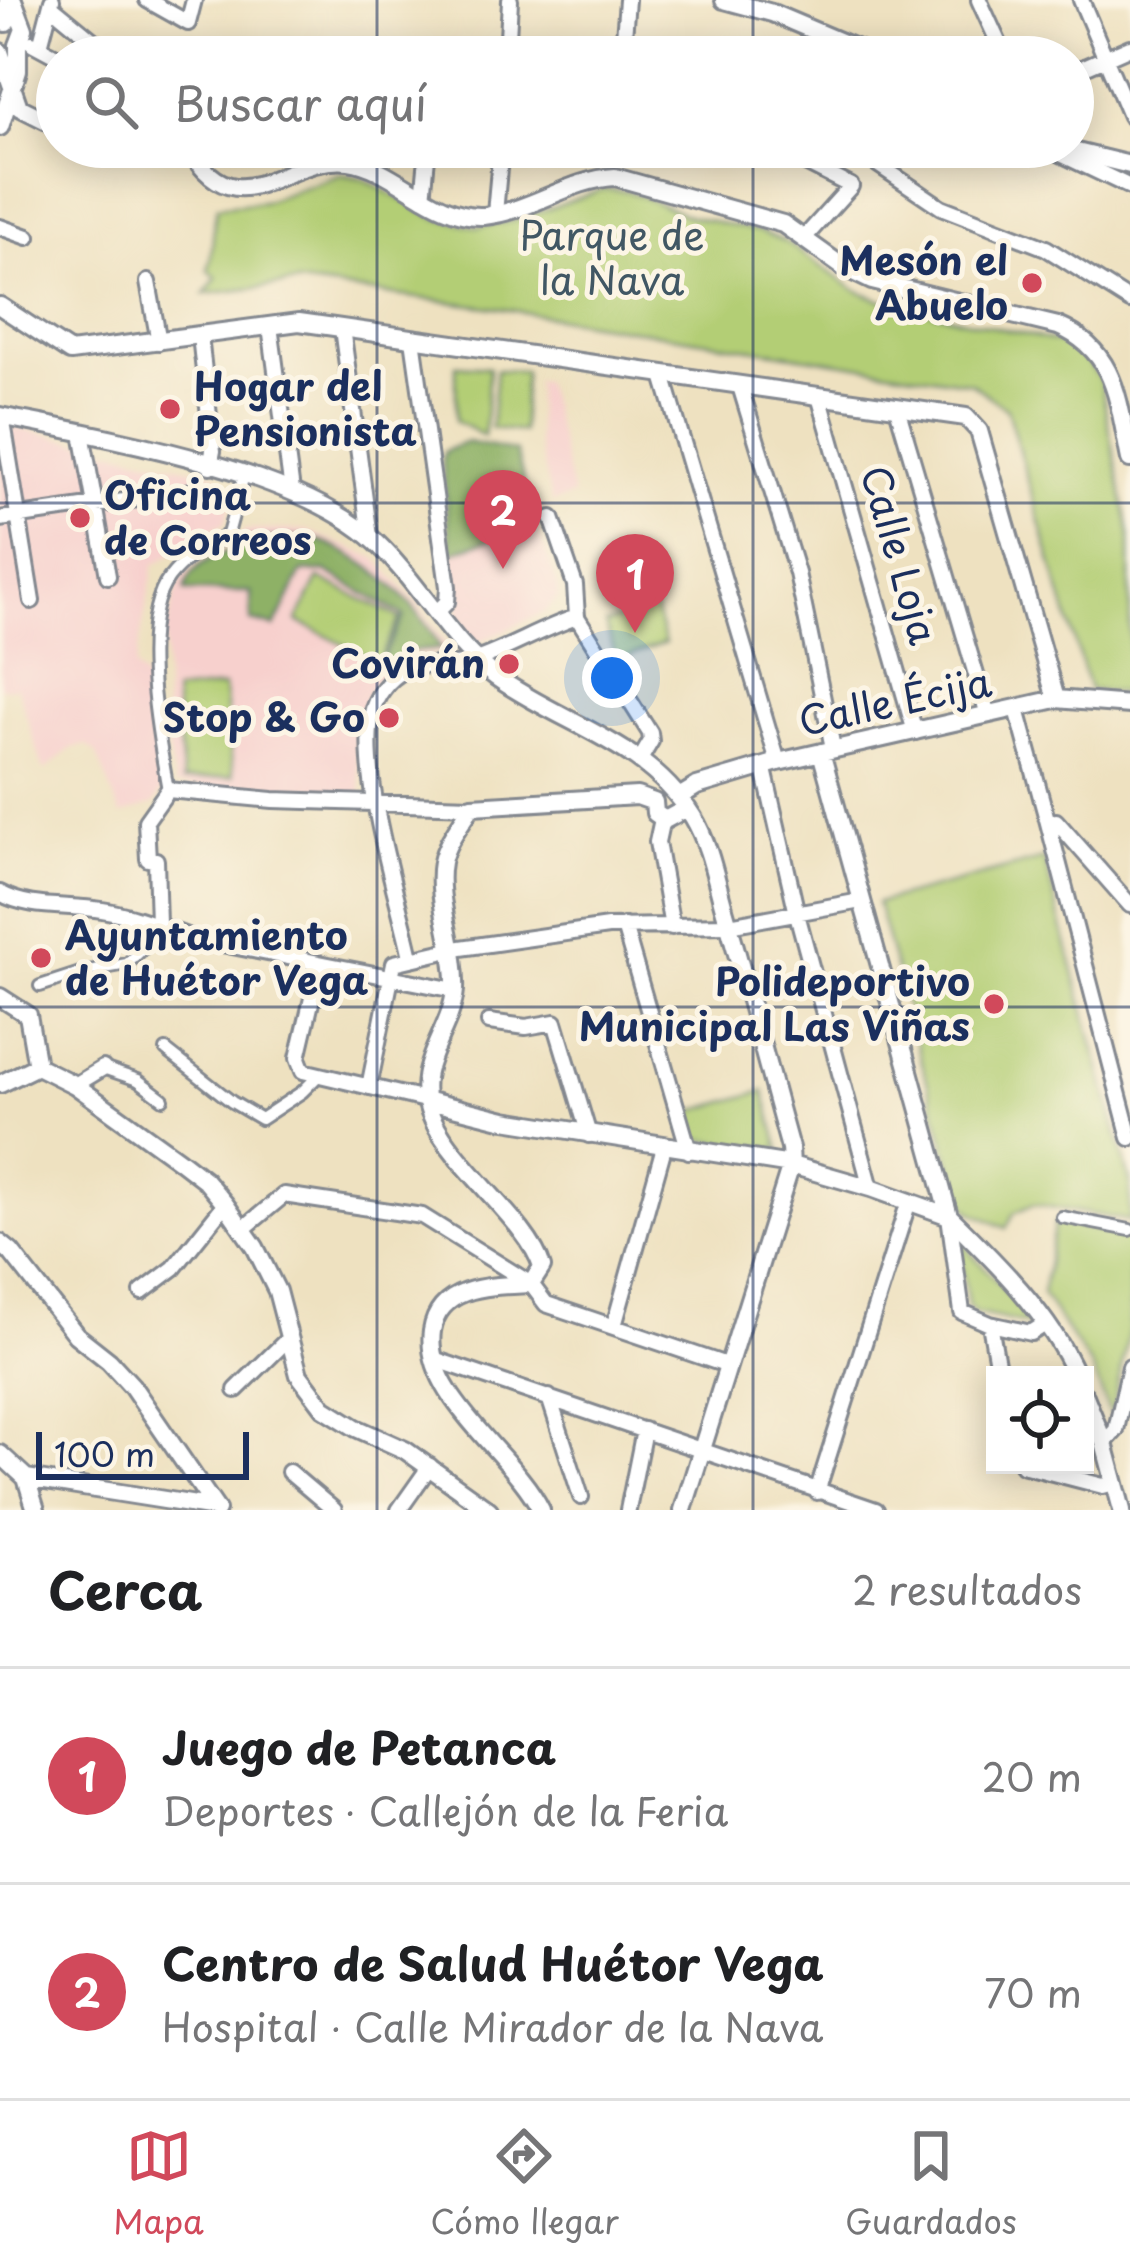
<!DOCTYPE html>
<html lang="es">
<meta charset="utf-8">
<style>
body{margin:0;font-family:"Playpen Sans",sans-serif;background:#f2f2f2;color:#202124}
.controls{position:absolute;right:36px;bottom:36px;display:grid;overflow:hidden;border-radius:0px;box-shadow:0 6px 30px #0003}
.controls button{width:108px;height:108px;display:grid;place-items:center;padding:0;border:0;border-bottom:3px solid #e0e0e0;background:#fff;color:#202124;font:60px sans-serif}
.scale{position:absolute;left:36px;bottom:30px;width:213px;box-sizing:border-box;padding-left:12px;border:6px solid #1b2f5e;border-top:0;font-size:33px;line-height:42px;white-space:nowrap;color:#1b2f5e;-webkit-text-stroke:9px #fcf5e5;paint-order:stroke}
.you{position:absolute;left:612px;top:678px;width:42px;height:42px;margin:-30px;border:9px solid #fff;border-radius:50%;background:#1a73e8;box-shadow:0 0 0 18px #1a73e833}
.badge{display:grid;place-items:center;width:78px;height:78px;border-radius:50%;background:#d1495b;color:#fff;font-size:39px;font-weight:700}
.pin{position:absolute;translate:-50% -99px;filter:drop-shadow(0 3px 6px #0008)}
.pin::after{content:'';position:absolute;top:63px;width:42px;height:36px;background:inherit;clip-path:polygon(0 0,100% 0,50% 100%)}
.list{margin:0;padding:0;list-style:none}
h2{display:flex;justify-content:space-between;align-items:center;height:156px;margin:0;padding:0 48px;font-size:51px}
h2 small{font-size:39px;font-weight:400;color:#757577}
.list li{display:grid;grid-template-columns:78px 1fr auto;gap:36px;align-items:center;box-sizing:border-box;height:216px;padding:0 48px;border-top:3px solid #e0e0e0}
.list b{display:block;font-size:45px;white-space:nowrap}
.list p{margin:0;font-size:39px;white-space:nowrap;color:#757577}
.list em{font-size:39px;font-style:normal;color:#757577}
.icon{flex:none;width:66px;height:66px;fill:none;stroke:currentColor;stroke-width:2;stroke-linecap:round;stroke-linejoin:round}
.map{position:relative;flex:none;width:1130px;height:1510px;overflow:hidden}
.search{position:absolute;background:#fff;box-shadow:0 6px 30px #0003;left:36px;right:36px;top:36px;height:132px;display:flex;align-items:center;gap:30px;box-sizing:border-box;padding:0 42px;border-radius:66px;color:#757577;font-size:45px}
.sheet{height:588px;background:#fff}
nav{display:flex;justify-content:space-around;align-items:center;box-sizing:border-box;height:168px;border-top:3px solid #e0e0e0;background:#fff;font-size:33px;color:#757577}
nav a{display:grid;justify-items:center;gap:6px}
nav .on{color:#d1495b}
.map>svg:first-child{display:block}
</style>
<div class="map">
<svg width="1130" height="1510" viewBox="0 0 1130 1510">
<rect width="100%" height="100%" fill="#fcf5e5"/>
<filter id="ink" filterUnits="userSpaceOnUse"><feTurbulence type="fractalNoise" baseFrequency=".00833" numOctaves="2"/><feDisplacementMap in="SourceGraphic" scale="24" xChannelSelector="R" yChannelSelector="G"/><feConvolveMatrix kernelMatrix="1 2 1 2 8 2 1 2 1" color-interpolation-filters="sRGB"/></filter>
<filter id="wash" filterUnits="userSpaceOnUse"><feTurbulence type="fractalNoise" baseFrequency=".004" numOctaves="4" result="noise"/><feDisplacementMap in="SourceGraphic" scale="48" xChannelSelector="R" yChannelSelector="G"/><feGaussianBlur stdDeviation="2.7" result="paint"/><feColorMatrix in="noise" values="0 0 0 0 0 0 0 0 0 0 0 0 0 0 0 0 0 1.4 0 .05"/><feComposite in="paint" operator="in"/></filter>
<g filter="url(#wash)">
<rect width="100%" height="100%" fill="#eee1c0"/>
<path fill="#f7d0cd" d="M 535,381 L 545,382 L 573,496 L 552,503 L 538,444 Z
M 0,424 L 215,474 L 233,492 L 225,523 L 154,565 L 135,668 L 145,679 L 162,790 L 154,804 L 121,815 L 96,753 L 87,745 L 72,748 L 44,771 L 17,687 L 0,688 Z
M 535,523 L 558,585 L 558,598 L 545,612 L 479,642 L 472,641 L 459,620 L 451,553 Z
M 244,530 L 306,530 L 376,558 L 416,602 L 448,647 L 448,653 L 411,656 L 396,664 L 380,677 L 367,695 L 355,743 L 362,799 L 293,797 L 175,785 L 165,736 L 165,635 L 177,588 L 185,572 L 206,557 L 236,544 Z"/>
<path fill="#b3ce74" stroke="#677e69" stroke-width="3" d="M 341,174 L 362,178 L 435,218 L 478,227 L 512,221 L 604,189 L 628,191 L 690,216 L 762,232 L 784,241 L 854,289 L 878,299 L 1065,344 L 1085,359 L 1100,380 L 1130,535 L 1130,693 L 1089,690 L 1007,409 L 971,383 L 497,308 L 299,283 L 205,294 L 217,278 L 208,270 C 214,249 212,229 217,207 L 263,202 Z
M 456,365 L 489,367 L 484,436 L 456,421 Z
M 496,370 L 524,371 L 522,432 L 491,428 Z
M 319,578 L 400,618 L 378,662 L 297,621 Z
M 654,606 L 665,643 L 617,660 L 605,624 Z
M 224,687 L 233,776 L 183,781 L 174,692 Z
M 1044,859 L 1130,1182 L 1130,1221 L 1034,1204 L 1014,1213 L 1006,1228 L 970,1211 L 960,1198 L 877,903 Z
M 764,1091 L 780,1150 L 694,1139 L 686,1113 Z
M 1055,1222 L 1130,1235 L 1130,1327 L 1111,1418 L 1092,1368 L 1042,1294 Z
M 958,1238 L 1032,1321 L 1031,1325 L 975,1313 L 968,1306 Z"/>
<path fill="#8eb166" stroke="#547062" stroke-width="3" d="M 467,442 L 516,452 L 535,523 L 451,553 L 442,458 L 445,451 Z
M 307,537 C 364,553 413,596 441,649 L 407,652 L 390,663 L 381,661 L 404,616 L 325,571 L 302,572 L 275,627 L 251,621 L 251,592 L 185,591 C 189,563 216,556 239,547 L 242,539 Z"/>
</g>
<g filter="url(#ink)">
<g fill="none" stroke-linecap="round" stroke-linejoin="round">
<g stroke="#84888f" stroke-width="16">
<path id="pedestrian" d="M 621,57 L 624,37
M 168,790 C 159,738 135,623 169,578 C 184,558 207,547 228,534 L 244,475
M 40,986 L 83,972 L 127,964 L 153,939 L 179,944 L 194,939
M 166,1050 L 232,1102 L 261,1119 L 302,1092 L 317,1077
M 103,1068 L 138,1080 L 163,1099
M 1062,1217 L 1130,1230"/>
</g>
<g stroke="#84888f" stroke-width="20">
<path id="minor" d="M 147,0 L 188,23 L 194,0
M 627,0 L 624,37 L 657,57
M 979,0 L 1005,57
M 1081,0 L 1130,116
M 51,6 L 113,57
M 32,43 L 58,57
M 40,46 L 52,0
M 507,57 L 510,0
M 1073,72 L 1130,47
M 774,147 L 851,186 L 805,237
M 852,147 L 941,207 L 1046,248 L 1130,301
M 1046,147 L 1130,187
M 423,198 L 428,147
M 495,213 L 501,147
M 0,227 L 28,237
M 148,282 L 159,342
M 270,326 L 292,491
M 342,328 L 370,537
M 200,336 L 213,451 L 210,466
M 413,339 L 448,587 L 447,602 L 438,611
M 663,375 L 778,762
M 740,386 L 797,573 L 833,748
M 819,396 L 915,732
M 897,408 L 988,715
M 2,416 L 32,601
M 82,433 L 108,576
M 552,518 L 575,585 L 577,617 L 650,733 L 651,741 L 641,758
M 0,519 L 193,491
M 1017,709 L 1048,823
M 764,769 L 797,914 L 871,1188
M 662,819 L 657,842 L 672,927
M 0,893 C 30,910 68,904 102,910 C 134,915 161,927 192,938 L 455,990
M 1130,905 L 1056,821 L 1048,823 L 1130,1138
M 158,923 L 156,860 L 148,859 L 146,821 L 168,790 L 273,800 L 472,806
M 624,926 L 689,1151
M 411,957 C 397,892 359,777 372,713 C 375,697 389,678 404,671 C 425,660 447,669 467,663 C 505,651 540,629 577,617
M 320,964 L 298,1058 L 303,1071 L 425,1100
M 489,1022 L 526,1027 L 555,1022 L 589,1135
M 75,1085 L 103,1068
M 369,1087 L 394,963 L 454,949 L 608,927 L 729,925 L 861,901
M 949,1216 L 962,1312 L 990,1324 L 1031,1333 L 1045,1324
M 243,1229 L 284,1195 L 422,1216 L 531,1284 L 546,1304 L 726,1365
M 142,1292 L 174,1268 L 225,1204
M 990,1324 L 999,1375
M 614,1326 L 664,1147
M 434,1359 L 876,1510
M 236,1390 L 289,1338
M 549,1397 L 581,1497
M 1104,1443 L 1116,1430 L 1130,1366
M 1022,1465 L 1103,1486 L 1114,1483
M 289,1472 L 334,1510
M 817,1492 L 909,1201
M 399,1510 L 430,1466
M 628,1510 L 644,1430"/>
</g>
<g stroke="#84888f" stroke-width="22">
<path id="tertiary" d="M 13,0 L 24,29 L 18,45
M 724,0 L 772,13 L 876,57
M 6,23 L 8,0
M 0,52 L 19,107 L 57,126
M 0,127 L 18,71 L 18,45
M 188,147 C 238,233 284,153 349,161 C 397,168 433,219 484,216 C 530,212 570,179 615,177 L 783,224 L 843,267 L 872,281 L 1058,326 C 1117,351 1118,402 1130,459
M 1056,147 L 1130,165
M 0,306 L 70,352 L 299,322 L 966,417 L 979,431 L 1056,699
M 0,416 C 105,437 287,468 369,536 C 416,576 449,643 496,677 C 565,726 646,742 693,817 C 710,845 716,881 725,912 C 748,990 768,1069 790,1148 L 791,1165 L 683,1510
M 821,752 L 949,1216 C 996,1262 1050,1315 1076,1375
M 679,797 L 697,786 L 778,762 L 1056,699 L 1130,705
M 654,802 L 655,813 L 665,820 L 687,808
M 0,997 L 28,1015 L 37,1066
M 37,1066 L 75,1085 L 179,1160 L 205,1180 L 225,1204 L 255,1247 L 277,1291 L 299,1375 L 324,1408 L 356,1428 L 405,1450 L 489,1510
M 0,1084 L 37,1066
M 425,1100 L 505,1120 L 791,1165 L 871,1188 L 949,1216
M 0,1243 L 11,1252 L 76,1335 L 109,1361 L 132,1386 L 217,1510
M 1085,1396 L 1104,1443 L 1122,1510
M 0,1454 L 26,1478 L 215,1508
M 26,1478 L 36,1510
M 541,1510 C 514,1454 423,1397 432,1331 C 439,1284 494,1286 531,1284 L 542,1267 C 529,1223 456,1169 433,1120 C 408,1069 451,1035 455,990 C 457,948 435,901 442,862 C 446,842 461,824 472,806 L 637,796 L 654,802"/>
</g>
<use href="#pedestrian" stroke="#fff" stroke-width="10"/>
<use href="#minor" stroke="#fff" stroke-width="14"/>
<use href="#tertiary" stroke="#fff" stroke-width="16"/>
</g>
</g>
<path fill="none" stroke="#1b2f5e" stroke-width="3" stroke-opacity="0.55" d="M 377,0 L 377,57M 753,0 L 753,57M 377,147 L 377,1510M 753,147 L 753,1510M 0,503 L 1130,503M 0,1007 L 1130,1007"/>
<g fill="#d1495b" stroke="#fcf5e5" stroke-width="4.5">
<circle cx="1032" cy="283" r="12"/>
<circle cx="170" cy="409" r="12"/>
<circle cx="80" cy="518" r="12"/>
<circle cx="509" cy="664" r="12"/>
<circle cx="389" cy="718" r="12"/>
<circle cx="41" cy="958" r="12"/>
<circle cx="994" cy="1004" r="12"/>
</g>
<g text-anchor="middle" stroke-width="10" stroke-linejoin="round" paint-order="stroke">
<g font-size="39" fill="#415764" stroke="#fcf5e5">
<text x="612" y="250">Parque de<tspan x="612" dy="45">la Nava</tspan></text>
</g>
<g font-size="39" font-weight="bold" fill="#1b2f5e" stroke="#fcf5e5" text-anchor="end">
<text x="1008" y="275">Mesón el<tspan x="1008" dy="45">Abuelo</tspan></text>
<text x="194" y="401" text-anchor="start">Hogar del<tspan x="194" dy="45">Pensionista</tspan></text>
<text x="104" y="510" text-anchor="start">Oficina<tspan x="104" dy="45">de Correos</tspan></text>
<text x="485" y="678">Covirán</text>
<text x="365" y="732">Stop &amp; Go</text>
<text x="65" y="950" text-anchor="start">Ayuntamiento<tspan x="65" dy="45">de Huétor Vega</tspan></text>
<text x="970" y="996">Polideportivo<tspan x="970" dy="45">Municipal Las Viñas</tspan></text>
</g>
<g font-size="39" fill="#1b2f5e" stroke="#fcf5e5">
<text transform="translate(899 555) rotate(74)" y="14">Calle Loja</text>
<text transform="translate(895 702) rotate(-12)" y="14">Calle Écija</text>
</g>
</g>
</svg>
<div class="controls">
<button><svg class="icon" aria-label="locate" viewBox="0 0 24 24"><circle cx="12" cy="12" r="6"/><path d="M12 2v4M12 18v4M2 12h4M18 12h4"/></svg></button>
</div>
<div class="scale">100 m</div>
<div class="you"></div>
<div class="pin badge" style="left:635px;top:633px">1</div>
<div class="pin badge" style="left:503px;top:569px">2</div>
<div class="search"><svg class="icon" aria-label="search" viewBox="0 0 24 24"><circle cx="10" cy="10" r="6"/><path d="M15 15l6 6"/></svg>Buscar aquí</div>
</div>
<section class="sheet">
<h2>Cerca<small>2 resultados</small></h2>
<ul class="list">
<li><span class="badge">1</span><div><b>Juego de Petanca</b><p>Deportes · Callejón de la Feria</p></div><em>20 m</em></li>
<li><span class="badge">2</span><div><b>Centro de Salud Huétor Vega</b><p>Hospital · Calle Mirador de la Nava</p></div><em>70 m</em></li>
</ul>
</section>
<nav>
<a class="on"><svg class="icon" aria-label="map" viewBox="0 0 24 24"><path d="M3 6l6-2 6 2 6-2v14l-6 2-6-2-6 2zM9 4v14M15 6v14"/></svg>Mapa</a>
<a><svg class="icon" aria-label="directions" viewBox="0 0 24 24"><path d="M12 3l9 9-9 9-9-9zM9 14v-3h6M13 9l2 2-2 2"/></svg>Cómo llegar</a>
<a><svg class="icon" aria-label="saved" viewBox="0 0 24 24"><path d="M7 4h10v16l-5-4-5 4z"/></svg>Guardados</a>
</nav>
